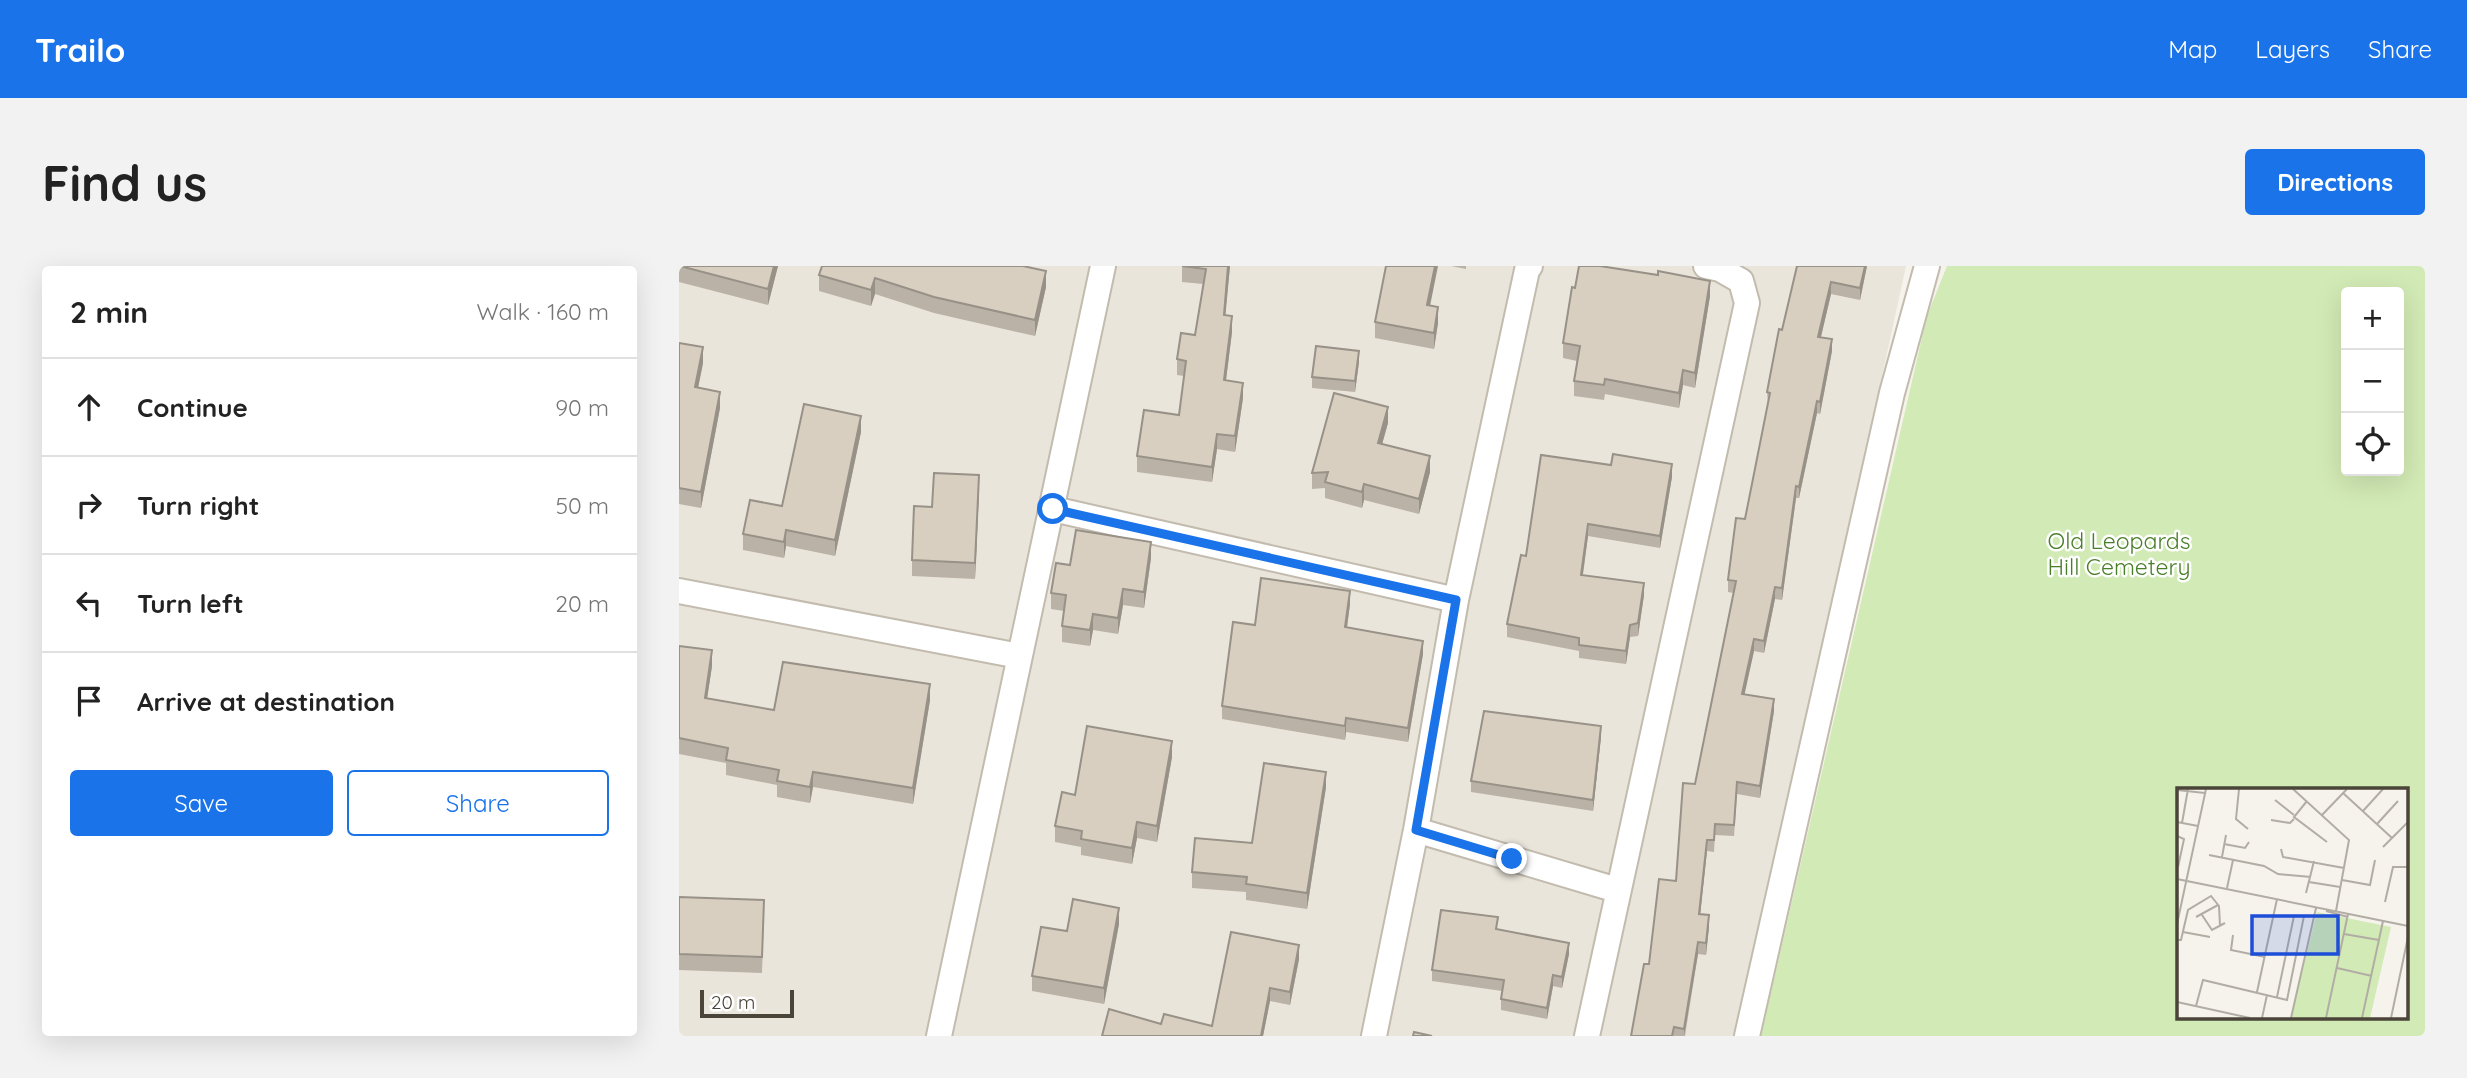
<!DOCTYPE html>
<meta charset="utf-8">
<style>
body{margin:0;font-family:Quicksand,sans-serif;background:#f2f2f2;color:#222}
.controls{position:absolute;right:21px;top:21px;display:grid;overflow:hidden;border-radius:7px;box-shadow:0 7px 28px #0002}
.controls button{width:63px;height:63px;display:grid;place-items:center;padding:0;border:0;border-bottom:2px solid #e0e0e0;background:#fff;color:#222;font:35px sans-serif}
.scale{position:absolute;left:21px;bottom:18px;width:94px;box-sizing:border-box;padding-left:7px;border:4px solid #4b4439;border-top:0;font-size:19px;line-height:24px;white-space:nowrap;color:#4b4439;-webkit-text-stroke:5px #fff;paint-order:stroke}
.stop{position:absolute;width:21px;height:21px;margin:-16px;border:5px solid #1a73e8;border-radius:50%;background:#fff}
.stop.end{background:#1a73e8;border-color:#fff;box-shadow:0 2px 7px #0008}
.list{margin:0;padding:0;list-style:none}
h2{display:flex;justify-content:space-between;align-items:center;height:91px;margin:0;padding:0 28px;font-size:30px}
h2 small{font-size:23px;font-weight:400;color:#767676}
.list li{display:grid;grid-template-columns:46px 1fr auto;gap:21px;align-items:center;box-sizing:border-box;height:98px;padding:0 28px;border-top:2px solid #e0e0e0}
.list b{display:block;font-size:26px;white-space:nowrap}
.list em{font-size:23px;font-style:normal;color:#767676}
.actions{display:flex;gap:14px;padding:21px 28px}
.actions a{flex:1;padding:16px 0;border:2px solid #1a73e8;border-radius:7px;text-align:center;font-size:24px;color:#1a73e8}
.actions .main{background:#1a73e8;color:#fff}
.icon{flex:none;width:38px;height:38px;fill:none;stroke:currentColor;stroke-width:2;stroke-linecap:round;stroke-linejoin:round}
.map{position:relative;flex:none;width:1746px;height:770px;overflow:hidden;border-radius:7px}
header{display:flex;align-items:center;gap:42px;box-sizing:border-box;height:98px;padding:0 35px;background:#1a73e8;color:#fff}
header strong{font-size:33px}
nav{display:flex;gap:38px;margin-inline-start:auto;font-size:24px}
.intro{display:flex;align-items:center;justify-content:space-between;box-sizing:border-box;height:168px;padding:0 42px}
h1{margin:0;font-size:49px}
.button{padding:18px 32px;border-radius:7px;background:#1a73e8;color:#fff;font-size:24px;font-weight:700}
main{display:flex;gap:42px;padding:0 42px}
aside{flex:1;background:#fff;border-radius:7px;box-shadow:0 7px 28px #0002}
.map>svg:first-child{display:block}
</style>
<header>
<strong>Trailo</strong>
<nav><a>Map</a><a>Layers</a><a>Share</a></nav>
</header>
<div class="intro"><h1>Find us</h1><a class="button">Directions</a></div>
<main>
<aside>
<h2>2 min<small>Walk · 160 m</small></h2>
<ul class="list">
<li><svg class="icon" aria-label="ahead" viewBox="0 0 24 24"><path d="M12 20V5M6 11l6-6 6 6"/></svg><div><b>Continue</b></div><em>90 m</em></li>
<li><svg class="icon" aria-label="right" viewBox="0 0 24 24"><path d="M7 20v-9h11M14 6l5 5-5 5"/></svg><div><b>Turn right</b></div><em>50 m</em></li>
<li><svg class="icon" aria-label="left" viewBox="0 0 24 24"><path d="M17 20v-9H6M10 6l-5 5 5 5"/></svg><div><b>Turn left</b></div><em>20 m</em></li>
<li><svg class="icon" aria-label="arrive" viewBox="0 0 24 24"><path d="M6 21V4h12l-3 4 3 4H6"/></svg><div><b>Arrive at destination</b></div></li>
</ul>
<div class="actions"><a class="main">Save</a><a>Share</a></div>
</aside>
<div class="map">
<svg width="1746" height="770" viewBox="0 0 1746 770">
<rect width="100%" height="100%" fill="#f6f3ec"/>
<path fill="#eae5da" d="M 0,0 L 1227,0 L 1059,770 L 0,770 Z"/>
<path fill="#d2eab5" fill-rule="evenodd" d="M 1268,0 L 1746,0 L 1746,770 L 1082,770 L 1248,50 ZM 1667,26 L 1720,26 L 1720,205 L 1667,205 ZM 1499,523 L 1727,523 L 1727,751 L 1499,751 Z"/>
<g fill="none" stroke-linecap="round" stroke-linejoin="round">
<g stroke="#c2bbae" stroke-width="28">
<path id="minor" d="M 374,243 L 777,334
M 0,325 L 340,390
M 737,564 L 938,624
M 260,770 L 424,0
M 695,770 L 737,564 L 777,334 L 848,4 L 851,0
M 908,770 L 1068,37 L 1062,15 L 1041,3 L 1027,0
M 1068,770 L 1213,127 L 1248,0"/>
</g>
<use href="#minor" stroke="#fff" stroke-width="24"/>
</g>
<path fill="#bab2a6" d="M 0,0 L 99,0 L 89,39 L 0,16 Z
M 503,0 L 551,0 L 546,49 L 553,66 L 547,114 L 564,132 L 556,186 L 538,183 L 533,216 L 458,206 L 458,190 L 500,149 L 505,110 L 498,109 L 498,93 L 516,69 L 524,18 L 503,16 Z
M 772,0 L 787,0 L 787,3 Z
M 1118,0 L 1188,0 L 1181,34 L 1152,28 L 1142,71 L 1153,85 L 1141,148 L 1138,147 L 1120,232 L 1117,232 L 1103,334 L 1096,333 L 1085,387 L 1075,385 L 1065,428 L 1095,445 L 1081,532 L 1058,528 L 1055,570 L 1036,569 L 1035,586 L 1028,585 L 1021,648 L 1030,661 L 1027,689 L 1019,688 L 1006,770 L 952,770 L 970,698 L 997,615 L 1054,327 L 1049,326 L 1049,314 L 1066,253 L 1089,138 L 1088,126 Z
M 140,9 L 367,21 L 356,70 L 255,47 L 196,28 L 192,40 L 140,25 Z
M 1031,30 L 1016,122 L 1004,119 L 1000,142 L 926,128 L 925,134 L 895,130 L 895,115 L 898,95 L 884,92 L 884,77 Z
M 751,40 L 759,57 L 755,83 L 696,72 L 696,56 Z
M 0,77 L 24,97 L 19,122 L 41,142 L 22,242 L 0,238 Z
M 680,96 L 676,126 L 633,122 L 633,111 Z
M 709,157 L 703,178 L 751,206 L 740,248 L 685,234 L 683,242 L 646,232 L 646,222 L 633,223 L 633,207 Z
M 182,166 L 156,290 L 107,280 L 105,292 L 64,284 L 64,268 L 103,240 Z
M 993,211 L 981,282 L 909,270 L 904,309 L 965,329 L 959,370 L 951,371 L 947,398 L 900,392 L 900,385 L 828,371 L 828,358 L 847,290 Z
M 300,225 L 296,313 L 233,310 L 233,294 L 253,241 Z
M 472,292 L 465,342 L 444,339 L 439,368 L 414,364 L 411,380 L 383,376 L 383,360 L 385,345 L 372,343 L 372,327 L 391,299 Z
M 671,338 L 668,362 L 744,388 L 729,476 L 667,466 L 666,474 L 543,453 L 543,440 L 576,359 Z
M 0,380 L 33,400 L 28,432 L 95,444 L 251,434 L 234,538 L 134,521 L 131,537 L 98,531 L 98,519 L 47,509 L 47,497 L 0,488 Z
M 922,471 L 914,545 L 792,526 L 792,515 Z
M 493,491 L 478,576 L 458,572 L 453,598 L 402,589 L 402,581 L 376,576 L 376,560 Z
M 647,521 L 628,643 L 567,634 L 567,626 L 513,622 L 513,606 L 573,577 Z
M 0,631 L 85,650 L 83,707 L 0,704 Z
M 440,658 L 425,738 L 353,725 L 353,710 L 388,665 Z
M 819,663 L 890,688 L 883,722 L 874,720 L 868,753 L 822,744 L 822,733 L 823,725 L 753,715 L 753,704 Z
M 620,693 L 611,739 L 591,735 L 584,770 L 482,758 L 533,760 Z"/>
<path fill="#979187" d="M 95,0 L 99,0 L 89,39 L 89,23 Z
M 549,0 L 551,0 L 545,65 L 545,49 Z
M 756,0 L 759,0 L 748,55 L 748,39 Z
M 1186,0 L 1188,0 L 1181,34 L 1181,22 Z
M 367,5 L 367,21 L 356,70 L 356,54 Z
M 196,12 L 196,28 L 192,40 L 192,24 Z
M 1031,15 L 1031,30 L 1016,122 L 1016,107 Z
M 1152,16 L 1152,28 L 1139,83 L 1139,71 Z
M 759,41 L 759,57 L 755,83 L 755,67 Z
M 553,50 L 553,66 L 545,130 L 545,114 Z
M 1153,73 L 1153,85 L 1141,148 L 1141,136 Z
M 24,81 L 24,97 L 16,137 L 16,121 Z
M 680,85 L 680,96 L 676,126 L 676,115 Z
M 1004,104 L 1004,119 L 1000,142 L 1000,127 Z
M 564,117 L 564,132 L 556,186 L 556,170 Z
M 41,126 L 41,142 L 22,242 L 22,226 Z
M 1138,135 L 1138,147 L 1120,232 L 1120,221 Z
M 709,141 L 709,157 L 699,193 L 699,177 Z
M 182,150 L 182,166 L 156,290 L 156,274 Z
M 538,168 L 538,183 L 533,216 L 533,201 Z
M 751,190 L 751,206 L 740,248 L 740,233 Z
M 993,198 L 993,211 L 981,282 L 981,270 Z
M 300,209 L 300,225 L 296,313 L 296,297 Z
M 685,218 L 685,234 L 683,242 L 683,226 Z
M 1117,220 L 1117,232 L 1103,334 L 1103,322 Z
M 909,258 L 909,270 L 902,321 L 902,309 Z
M 107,264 L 107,280 L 105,292 L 105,276 Z
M 472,276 L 472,292 L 465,342 L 465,326 Z
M 965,317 L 965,329 L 959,370 L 959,357 Z
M 1096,321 L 1096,333 L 1085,387 L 1085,375 Z
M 444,323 L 444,339 L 439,368 L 439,352 Z
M 671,325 L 671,338 L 666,375 L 666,361 Z
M 414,348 L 414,364 L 411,380 L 411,364 Z
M 951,359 L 951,371 L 947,398 L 947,385 Z
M 1075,373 L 1075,385 L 1063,440 L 1063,428 Z
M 744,375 L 744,388 L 729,476 L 729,462 Z
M 33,384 L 33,400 L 26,447 L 26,432 Z
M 251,418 L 251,434 L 234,538 L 234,522 Z
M 1095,433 L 1095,445 L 1081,532 L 1081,520 Z
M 667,452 L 667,466 L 666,474 L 666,460 Z
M 922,460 L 922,471 L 914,545 L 914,534 Z
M 493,475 L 493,491 L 478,576 L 478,560 Z
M 134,506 L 134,521 L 131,537 L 131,521 Z
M 647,506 L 647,521 L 628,643 L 628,627 Z
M 458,556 L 458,572 L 453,598 L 453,582 Z
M 1028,574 L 1028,585 L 1020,660 L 1020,648 Z
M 440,642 L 440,658 L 425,738 L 425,722 Z
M 1030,649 L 1030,661 L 1027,689 L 1027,677 Z
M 1019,676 L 1019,688 L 1005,770 L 1005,763 Z
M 890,677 L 890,688 L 883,722 L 883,711 Z
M 620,679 L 620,693 L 611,739 L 611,726 Z
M 874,709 L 874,720 L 868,753 L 868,742 Z
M 591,722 L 591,735 L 584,770 L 582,770 Z"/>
<path fill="#d8cfc1" stroke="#979187" stroke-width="2" d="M 1,0 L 95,0 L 89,23 Z
M 143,0 L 344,0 L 367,5 L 356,54 L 255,31 L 196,12 L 192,24 L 140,9 Z
M 503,0 L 549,0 L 545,49 L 553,50 L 545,114 L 564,117 L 556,170 L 538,168 L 533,201 L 458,190 L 465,144 L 500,149 L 507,95 L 498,93 L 502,67 L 516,69 L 527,3 Z
M 707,0 L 756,0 L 748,39 L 759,41 L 755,67 L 696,56 Z
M 900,0 L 921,0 L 979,9 L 979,5 L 1031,15 L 1016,107 L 1004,104 L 1000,127 L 926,113 L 925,119 L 895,115 L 901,80 L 884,77 L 893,21 L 896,22 Z
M 1118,0 L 1186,0 L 1181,22 L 1152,16 L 1139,71 L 1153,73 L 1141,136 L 1138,135 L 1120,221 L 1117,220 L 1103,322 L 1096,321 L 1085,375 L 1075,373 L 1063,428 L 1095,433 L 1081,520 L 1058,516 L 1055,559 L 1036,558 L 1035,574 L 1028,574 L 1020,648 L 1030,649 L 1027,677 L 1019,676 L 1005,763 L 995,761 L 993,770 L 952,770 L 965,698 L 970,698 L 980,613 L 997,615 L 1004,517 L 1016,518 L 1057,315 L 1049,314 L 1057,252 L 1066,253 L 1091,127 L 1088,126 L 1100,63 L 1103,64 Z
M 0,77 L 24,81 L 16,121 L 41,126 L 22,226 L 0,222 Z
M 637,80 L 680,85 L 676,115 L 633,111 Z
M 655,127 L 709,141 L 699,177 L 751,190 L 740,233 L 685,218 L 683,226 L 646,216 L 649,206 L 633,207 Z
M 125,138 L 182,150 L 156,274 L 107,264 L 105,276 L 64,268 L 71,234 L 103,240 Z
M 934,188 L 993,198 L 981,270 L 909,258 L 902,309 L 965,317 L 959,357 L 951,359 L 947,385 L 900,379 L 900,372 L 828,358 L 842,289 L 847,290 L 862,189 L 932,199 Z
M 255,207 L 300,209 L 296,297 L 233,294 L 235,240 L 253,241 Z
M 397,264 L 472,276 L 465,326 L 444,323 L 439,352 L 414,348 L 411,364 L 383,360 L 387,329 L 372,327 L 377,297 L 391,299 Z
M 582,312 L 671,325 L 666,361 L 744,375 L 729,462 L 667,452 L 666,460 L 543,440 L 554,356 L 576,359 Z
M 0,380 L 33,384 L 26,432 L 95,444 L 104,396 L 251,418 L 234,522 L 134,506 L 131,521 L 98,515 L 100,504 L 47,494 L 49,482 L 0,472 Z
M 805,445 L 922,460 L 914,534 L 792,515 Z
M 408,460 L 493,475 L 478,560 L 458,556 L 453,582 L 402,573 L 403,565 L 376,560 L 383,526 L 396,529 Z
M 585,497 L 647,506 L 628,627 L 567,618 L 568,611 L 513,606 L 516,572 L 573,577 Z
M 0,631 L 85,634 L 83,691 L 0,688 Z
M 394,633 L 440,642 L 425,722 L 353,710 L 362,661 L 388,665 Z
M 762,644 L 819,651 L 817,663 L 890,677 L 883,711 L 874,709 L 868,742 L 822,733 L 825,714 L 753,704 Z
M 552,666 L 620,679 L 611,726 L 591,722 L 582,770 L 423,770 L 430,743 L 482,758 L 485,748 L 533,760 Z
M 735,766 L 753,770 L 734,770 Z"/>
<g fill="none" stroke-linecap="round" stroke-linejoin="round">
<path stroke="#1a73e8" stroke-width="9" d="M 374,243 L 777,334 L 737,564 L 833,593"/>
</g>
<g text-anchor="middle" stroke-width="5" stroke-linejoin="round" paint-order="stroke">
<g font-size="23" fill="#4a7f2a" stroke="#fff">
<text x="1440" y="283">Old Leopards<tspan x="1440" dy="26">Hill Cemetery</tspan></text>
</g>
</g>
<g transform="translate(1498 522)">
<rect width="231" height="231" fill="#f6f3ec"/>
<path d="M 140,124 L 214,139 L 193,230 L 114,230 Z" fill="#d2eab5"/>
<path fill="none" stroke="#b2ada4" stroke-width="2" d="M 62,1 L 59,31 L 71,41M 116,1 L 172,52 L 159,123M 0,2 L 28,5M 166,5 L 215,50M 98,12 L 117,27M 130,13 L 117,29 L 150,54M 186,23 L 206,1M 145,27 L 170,1M 94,32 L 113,35 L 117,31M 0,34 L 21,38M 5,35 L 11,1M 200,36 L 221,13M 0,48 L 7,51 L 1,79M 47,56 L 68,60 L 72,54M 206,59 L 231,34M 104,61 L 106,69 L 167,80M 32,67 L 87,78 L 101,86 L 134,89M 45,69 L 49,47M 0,91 L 231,138M 165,92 L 193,97 L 198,72M 132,94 L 163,99M 50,100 L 56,72M 129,105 L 137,73M 208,114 L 216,79 L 231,79M 149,123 L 171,129M 25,127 L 35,142 L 48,135M 19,129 L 41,117M 0,136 L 29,1M 6,144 L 33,149M 167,146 L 202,152M 56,147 L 54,162 L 88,169M 0,152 L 4,152 L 11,122 L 34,108 L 42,118 L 43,138M 160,180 L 195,188M 80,204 L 100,111M 0,214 L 73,230M 19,218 L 26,192 L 110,212 L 127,128 L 117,128 L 100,209M 85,230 L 90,207M 114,230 L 139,120M 149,230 L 171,126M 185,230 L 206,133M 214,230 L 231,149"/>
<path fill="#1d4ed8" fill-opacity="0.15" stroke="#1d4ed8" stroke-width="3.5" d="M 75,128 L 161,128 L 161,166 L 75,166 Z"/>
<rect width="231" height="231" fill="none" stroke="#4b4439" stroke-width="3.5"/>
</g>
</svg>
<div class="controls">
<button>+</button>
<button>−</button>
<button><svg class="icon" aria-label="locate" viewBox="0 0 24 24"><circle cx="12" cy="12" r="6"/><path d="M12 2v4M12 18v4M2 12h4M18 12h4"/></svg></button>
</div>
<div class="scale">20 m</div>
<div class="stop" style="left:374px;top:243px"></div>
<div class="stop end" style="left:833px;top:593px"></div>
</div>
</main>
